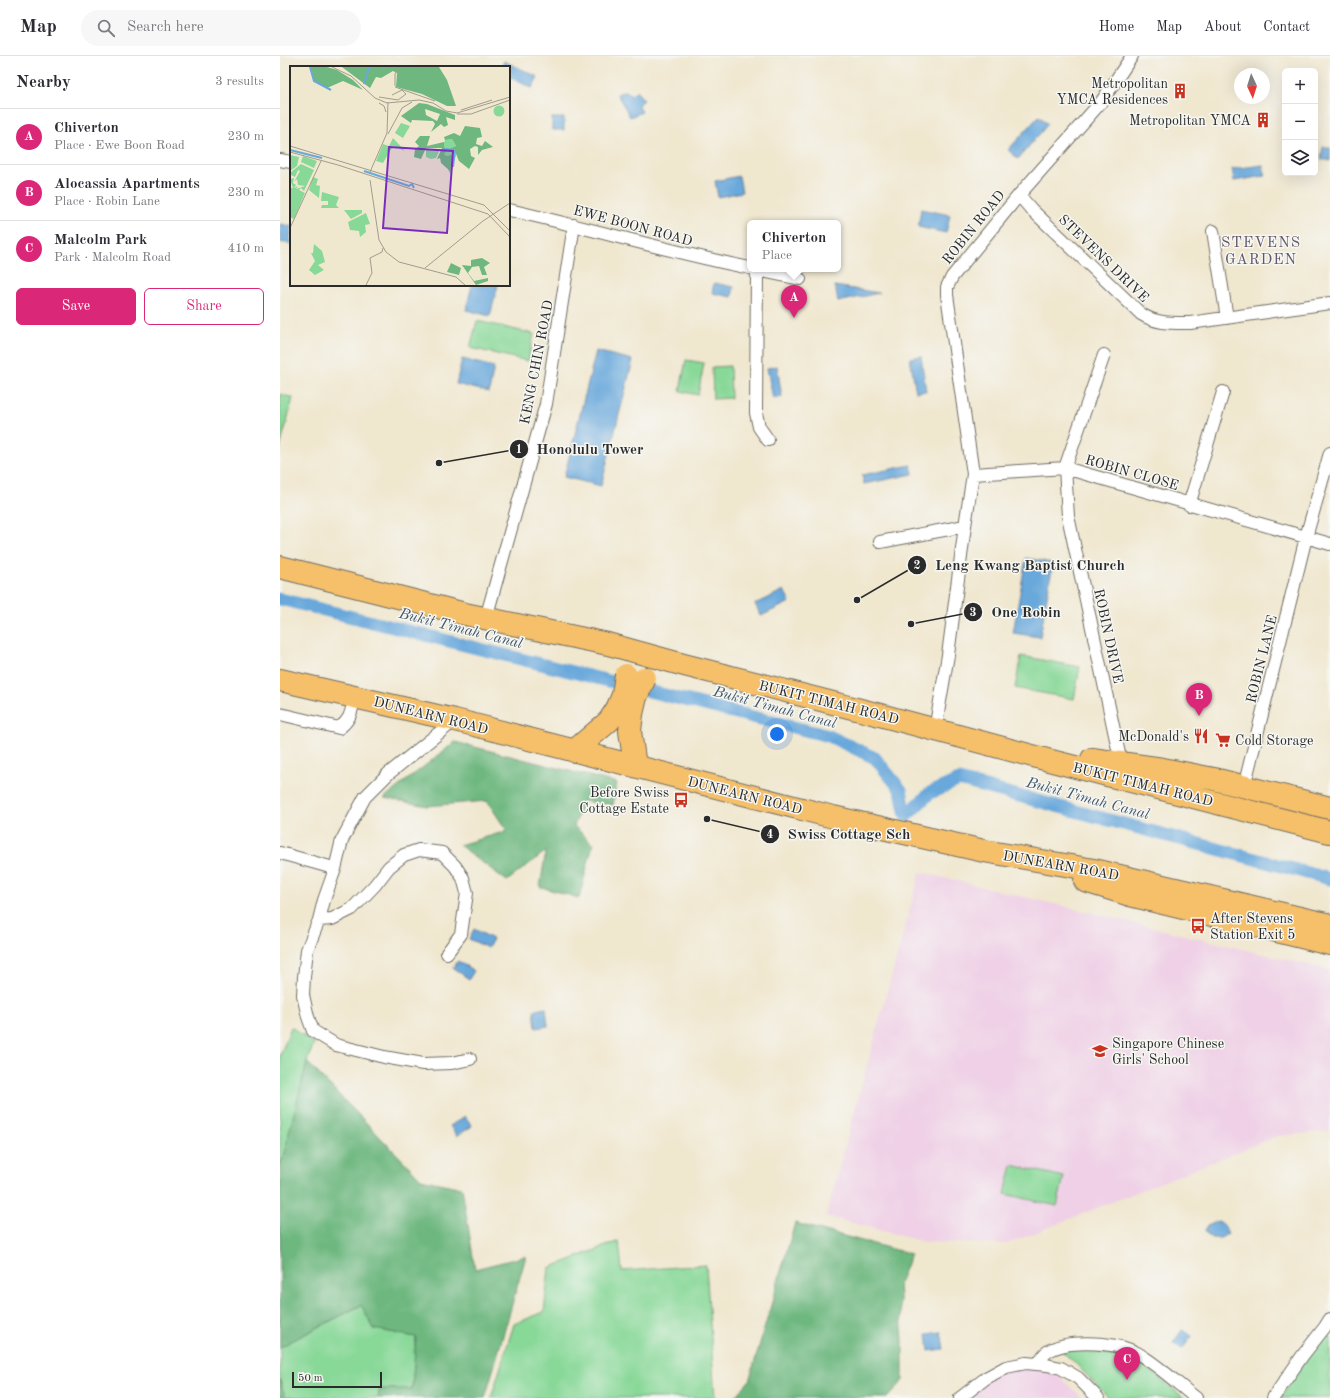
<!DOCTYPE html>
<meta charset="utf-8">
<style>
body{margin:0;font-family:"Old Standard TT",serif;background:#f7f7f7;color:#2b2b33}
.controls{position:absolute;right:12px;top:12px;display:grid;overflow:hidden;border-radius:6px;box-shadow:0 4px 16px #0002}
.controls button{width:36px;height:36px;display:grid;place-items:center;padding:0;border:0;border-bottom:1px solid #e1e1e2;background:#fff;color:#2b2b33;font:20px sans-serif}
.compass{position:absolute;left:954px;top:12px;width:36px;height:36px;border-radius:50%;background:#fff;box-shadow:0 4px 16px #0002;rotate:176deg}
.scale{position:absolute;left:12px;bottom:10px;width:90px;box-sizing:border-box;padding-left:4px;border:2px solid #2b2b2b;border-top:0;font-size:11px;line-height:14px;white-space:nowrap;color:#2b2b2b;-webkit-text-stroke:3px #f6f6f2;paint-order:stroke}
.you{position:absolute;left:497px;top:678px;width:14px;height:14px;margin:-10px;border:3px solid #fff;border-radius:50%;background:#1a73e8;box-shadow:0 0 0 6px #1a73e833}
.badge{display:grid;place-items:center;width:26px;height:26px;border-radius:50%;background:#db2777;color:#fff;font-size:13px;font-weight:700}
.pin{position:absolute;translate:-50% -33px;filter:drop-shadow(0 1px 2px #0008)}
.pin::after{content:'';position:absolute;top:21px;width:14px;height:12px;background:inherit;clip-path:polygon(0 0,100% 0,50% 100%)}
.popup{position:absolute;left:467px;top:164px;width:94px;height:52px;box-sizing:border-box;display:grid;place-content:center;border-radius:6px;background:#fff;filter:drop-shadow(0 1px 3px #0005);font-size:13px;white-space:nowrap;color:#7c7c81}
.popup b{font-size:15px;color:#2b2b33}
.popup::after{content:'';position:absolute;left:50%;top:100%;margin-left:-8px;border:8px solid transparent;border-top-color:#fff}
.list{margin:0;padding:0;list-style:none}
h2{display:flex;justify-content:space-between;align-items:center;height:52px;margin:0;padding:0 16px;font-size:17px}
h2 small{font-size:13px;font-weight:400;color:#7c7c81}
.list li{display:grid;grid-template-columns:26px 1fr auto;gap:12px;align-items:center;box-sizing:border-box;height:56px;padding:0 16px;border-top:1px solid #e1e1e2}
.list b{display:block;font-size:15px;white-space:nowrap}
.list p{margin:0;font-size:13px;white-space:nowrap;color:#7c7c81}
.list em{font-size:13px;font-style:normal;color:#7c7c81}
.actions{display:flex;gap:8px;padding:12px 16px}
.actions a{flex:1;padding:9px 0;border:1px solid #db2777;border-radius:6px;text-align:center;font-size:14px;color:#db2777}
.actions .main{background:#db2777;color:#fff}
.icon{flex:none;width:22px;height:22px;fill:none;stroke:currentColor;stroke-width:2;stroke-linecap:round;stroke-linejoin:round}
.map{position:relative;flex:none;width:1050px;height:1342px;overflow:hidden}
header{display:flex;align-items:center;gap:24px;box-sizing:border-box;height:56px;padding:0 20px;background:#fff;border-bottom:1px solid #e1e1e2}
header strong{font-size:19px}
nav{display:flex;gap:22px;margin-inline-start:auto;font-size:14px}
.search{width:280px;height:36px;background:#f7f7f7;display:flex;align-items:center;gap:10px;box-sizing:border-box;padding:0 14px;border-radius:22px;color:#7c7c81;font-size:15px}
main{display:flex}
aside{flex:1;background:#fff}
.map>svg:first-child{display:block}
</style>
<header>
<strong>Map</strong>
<div class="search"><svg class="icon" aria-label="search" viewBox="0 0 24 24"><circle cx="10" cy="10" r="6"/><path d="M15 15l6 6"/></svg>Search here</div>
<nav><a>Home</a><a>Map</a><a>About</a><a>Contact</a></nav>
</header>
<main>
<aside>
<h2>Nearby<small>3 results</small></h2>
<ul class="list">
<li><span class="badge">A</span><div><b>Chiverton</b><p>Place · Ewe Boon Road</p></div><em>230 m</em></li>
<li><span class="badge">B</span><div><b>Alocassia Apartments</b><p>Place · Robin Lane</p></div><em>230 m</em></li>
<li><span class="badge">C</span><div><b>Malcolm Park</b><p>Park · Malcolm Road</p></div><em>410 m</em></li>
</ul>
<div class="actions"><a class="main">Save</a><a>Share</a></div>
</aside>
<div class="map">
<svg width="1050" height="1342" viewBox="0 0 1050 1342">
<rect width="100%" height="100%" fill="#f6f6f2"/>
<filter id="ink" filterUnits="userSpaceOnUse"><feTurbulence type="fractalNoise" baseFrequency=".025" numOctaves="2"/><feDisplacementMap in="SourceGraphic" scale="8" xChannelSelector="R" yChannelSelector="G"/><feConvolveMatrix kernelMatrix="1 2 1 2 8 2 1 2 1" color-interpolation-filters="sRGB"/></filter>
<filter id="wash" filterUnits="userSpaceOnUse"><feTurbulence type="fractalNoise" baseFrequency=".012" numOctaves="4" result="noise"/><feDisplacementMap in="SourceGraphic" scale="16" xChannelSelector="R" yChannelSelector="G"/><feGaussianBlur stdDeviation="0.9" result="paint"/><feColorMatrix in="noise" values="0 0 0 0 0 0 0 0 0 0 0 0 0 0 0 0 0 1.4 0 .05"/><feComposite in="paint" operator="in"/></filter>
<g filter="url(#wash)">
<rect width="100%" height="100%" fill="#f0e7cf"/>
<path fill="#efd0e6" d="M 640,816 L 1050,914 L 1050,1075 L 997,1080 L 727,1188 L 644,1186 L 546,1160 Z
M 767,1309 L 803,1342 L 680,1342 L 726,1311 Z"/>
<path fill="#88d898" stroke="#5a8262" d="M 197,265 L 254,278 L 248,305 L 190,292 Z
M 406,304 L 424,307 L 418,339 L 400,335 Z
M 450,310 L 451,342 L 433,343 L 432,311 Z
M 0,338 L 13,342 L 0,392 Z
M 741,600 L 800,611 L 794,643 L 735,632 Z
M 11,971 L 34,987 L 27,1006 L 58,1038 L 0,1112 L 0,1000 Z
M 732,1109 L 784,1121 L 777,1150 L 725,1138 Z
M 339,1185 L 342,1215 L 426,1209 L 435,1342 L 211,1342 L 234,1268 L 264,1256 L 269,1212 Z
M 82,1249 L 95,1273 L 136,1281 L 132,1333 L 100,1333 L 98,1342 L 5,1341 L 0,1324 L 0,1291 Z
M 1050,1271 L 1050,1342 L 1001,1342 L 1026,1302 Z
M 805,1292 L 835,1297 L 858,1304 L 904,1342 L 829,1342 L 794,1306 L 781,1294 Z"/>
<path fill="#6eb880" stroke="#4c7256" d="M 175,686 L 337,727 L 333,749 L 304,745 L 294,770 L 313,788 L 299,842 L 260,831 L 266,795 L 227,825 L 179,789 L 227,775 L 207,745 L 147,750 L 104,742 Z
M 27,1006 L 141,1123 L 182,1132 L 195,1213 L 246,1200 L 205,1342 L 98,1342 L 100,1333 L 132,1333 L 136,1281 L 94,1273 L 81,1249 L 0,1291 L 0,1112 Z
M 515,1167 L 631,1198 L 619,1227 L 623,1285 L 623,1325 L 607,1342 L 454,1342 L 469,1325 Z
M 0,1324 L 5,1341 L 35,1342 L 0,1342 Z"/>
<path fill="#69a8db" stroke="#4a6a83" d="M 224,5 L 258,21 L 252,32 L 229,21 L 229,11 L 221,11 Z
M 346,35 L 352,39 L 356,35 L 364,44 L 358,49 L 362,56 L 350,61 L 337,38 Z
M 759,60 L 768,68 L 738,103 L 728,94 Z
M 272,62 L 284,62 L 284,74 L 272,74 Z
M 1043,90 L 1050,92 L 1050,105 L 1041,103 Z
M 983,109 L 985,120 L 954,125 L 952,113 Z
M 459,120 L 462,136 L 438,141 L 435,125 Z
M 641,153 L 670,159 L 666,177 L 638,171 Z
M 0,168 L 11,170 L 10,188 L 0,186 Z
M 434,227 L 454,231 L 452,241 L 432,237 Z
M 192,229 L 218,229 L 210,260 L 186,254 Z
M 555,230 L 599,237 L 558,246 Z
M 316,295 L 353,304 L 321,430 L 284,421 Z
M 641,300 L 646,335 L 636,336 L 630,302 Z
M 182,303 L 214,311 L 209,336 L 176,328 Z
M 497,310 L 502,341 L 493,343 L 487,312 Z
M 631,409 L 633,418 L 584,428 L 582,419 Z
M 746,502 L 773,507 L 760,581 L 733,577 Z
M 504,534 L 510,546 L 481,560 L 475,548 Z
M 194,873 L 213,883 L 208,892 L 189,883 Z
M 178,905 L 194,915 L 189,923 L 173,912 Z
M 266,952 L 268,970 L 256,972 L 254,954 Z
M 185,1060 L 192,1070 L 177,1080 L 170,1070 Z
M 938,1165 C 944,1168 946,1170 947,1178 L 941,1182 L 932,1182 L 927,1179 L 925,1174 L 929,1168 Z
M 902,1274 L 912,1280 L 902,1293 L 893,1287 Z
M 661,1276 L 664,1293 L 649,1295 L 647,1278 Z"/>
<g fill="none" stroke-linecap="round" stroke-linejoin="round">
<path stroke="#69a8db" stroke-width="13" d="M 0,543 L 549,680 L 595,702 L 621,734 L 626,760
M 626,760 L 650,737 L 679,724 L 1050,823"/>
</g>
</g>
<g filter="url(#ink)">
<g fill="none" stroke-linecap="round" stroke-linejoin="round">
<g stroke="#706d64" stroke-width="14">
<path id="street" d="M 0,104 L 11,106
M 739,139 L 751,153 L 861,258 C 877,268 892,267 910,267 L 1050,247
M 229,154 C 310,172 389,196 470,212
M 933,175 L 947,262
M 473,213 L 520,223
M 477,214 L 476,357 L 479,371 L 488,384
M 824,299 L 785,412 L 788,460 L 841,707
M 693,418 L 785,412 L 1050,488
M 909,449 L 943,336
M 600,486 L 685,470
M 206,562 L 266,348 L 294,169
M 0,658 L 59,672 C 72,663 71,654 75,640
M 175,664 L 108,718 L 85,741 L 62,784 L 55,813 L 44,844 L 39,864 L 27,894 L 24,921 L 23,939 L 28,961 L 33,975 L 56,989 L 104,1001 L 143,1008 L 172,1007 L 190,1003
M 655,674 L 668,599 L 685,470 L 693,418 L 667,239 L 667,231 L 672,221 L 739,139 L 822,45 L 852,0
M 964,731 L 1026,481 L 1050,397
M 0,797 L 50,811
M 39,864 L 52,863 L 72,853 L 95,829 L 109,811 L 124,799 L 139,794 L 162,797 L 175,810 L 183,822 L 187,837 L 181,878 L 167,897
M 758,1308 C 760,1304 763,1299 767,1296 C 788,1282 842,1286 862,1300 C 881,1312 898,1328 916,1342
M 680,1342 L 706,1322 L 726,1311 L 746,1307 L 767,1309 L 781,1312 L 798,1322 L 818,1342
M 993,1342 L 1023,1299 L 1045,1271 L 1050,1263"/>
</g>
<g stroke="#706d64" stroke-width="24">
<path id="highway" d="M 0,511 L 185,558 L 328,588 L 404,609 L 600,659 L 764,703 L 1050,776
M 0,624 L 175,664 L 553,761 L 704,795 L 814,814 L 1050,869
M 352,658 L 350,675 L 355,710
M 294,695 L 329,665 L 337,653
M 812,703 L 883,713 L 934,723 L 1050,752
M 805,825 L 850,839 L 1050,888"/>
</g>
<use href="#street" stroke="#fff" stroke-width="12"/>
<use href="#highway" stroke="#f6c06b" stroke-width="22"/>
<g stroke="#706d64" stroke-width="24" stroke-linecap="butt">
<path id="highway-bridge" d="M 337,653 L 343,639 L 346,619
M 352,658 L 356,641 L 365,622"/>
</g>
<use href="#highway-bridge" stroke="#f6c06b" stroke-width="22"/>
</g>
</g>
<defs>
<g id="building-bare" transform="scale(1.2)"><path d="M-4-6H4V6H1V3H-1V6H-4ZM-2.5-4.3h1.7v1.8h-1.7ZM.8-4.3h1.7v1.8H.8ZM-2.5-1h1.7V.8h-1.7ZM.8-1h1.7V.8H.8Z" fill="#c8321e" stroke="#f6f6f2" stroke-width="2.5" paint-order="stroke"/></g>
<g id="restaurant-bare" transform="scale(1.2)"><path d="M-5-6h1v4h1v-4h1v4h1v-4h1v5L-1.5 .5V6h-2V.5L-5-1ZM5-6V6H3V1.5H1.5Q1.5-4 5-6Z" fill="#c8321e" stroke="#f6f6f2" stroke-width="2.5" paint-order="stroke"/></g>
<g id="supermarket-bare" transform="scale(1.2)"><path d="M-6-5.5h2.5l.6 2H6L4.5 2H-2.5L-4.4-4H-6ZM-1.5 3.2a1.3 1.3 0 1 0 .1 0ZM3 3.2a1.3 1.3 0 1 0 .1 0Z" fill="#c8321e" stroke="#f6f6f2" stroke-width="2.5" paint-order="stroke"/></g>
<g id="bus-bare" transform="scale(1.2)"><path d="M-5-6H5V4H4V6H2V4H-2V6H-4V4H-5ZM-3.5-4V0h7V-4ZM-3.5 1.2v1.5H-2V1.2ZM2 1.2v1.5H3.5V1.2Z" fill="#c8321e" stroke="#f6f6f2" stroke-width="2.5" paint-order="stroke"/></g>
<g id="school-bare" transform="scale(1.2)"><path d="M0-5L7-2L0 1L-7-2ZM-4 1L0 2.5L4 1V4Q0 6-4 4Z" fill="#c8321e" stroke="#f6f6f2" stroke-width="2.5" paint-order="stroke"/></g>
</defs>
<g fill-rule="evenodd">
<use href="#building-bare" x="900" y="35"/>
<use href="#building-bare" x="983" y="64"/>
<use href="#restaurant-bare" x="921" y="680"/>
<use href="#supermarket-bare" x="943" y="684"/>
<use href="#bus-bare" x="401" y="744"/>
<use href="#bus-bare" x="918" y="870"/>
<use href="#school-bare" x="820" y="995"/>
</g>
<g text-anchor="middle" stroke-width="3" stroke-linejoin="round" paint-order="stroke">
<g font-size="14" fill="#2b2b2b" stroke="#f6f6f2" text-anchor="end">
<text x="888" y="32">Metropolitan<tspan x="888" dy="16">YMCA Residences</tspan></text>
<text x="971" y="69">Metropolitan YMCA</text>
<text x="909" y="685">McDonald's</text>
<text x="955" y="689" text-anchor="start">Cold Storage</text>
<text x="389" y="741">Before Swiss<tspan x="389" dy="16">Cottage Estate</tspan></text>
<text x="930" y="867" text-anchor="start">After Stevens<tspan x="930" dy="16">Station Exit 5</tspan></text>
<text x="832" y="992" text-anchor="start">Singapore Chinese<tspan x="832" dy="16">Girls' School</tspan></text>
</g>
<g font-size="14" fill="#2b2b2b" stroke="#f6f6f2">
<text transform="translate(353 169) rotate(15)" y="5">EWE BOON ROAD</text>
<text transform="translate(693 171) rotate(-51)" y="5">ROBIN ROAD</text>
<text transform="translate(824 202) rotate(44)" y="5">STEVENS DRIVE</text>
<text transform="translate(256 306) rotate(-79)" y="5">KENG CHIN ROAD</text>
<text transform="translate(852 416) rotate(16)" y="5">ROBIN CLOSE</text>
<text transform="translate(829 580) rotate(78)" y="5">ROBIN DRIVE</text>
<text transform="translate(981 603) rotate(-76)" y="5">ROBIN LANE</text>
<text transform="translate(549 646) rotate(14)" y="5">BUKIT TIMAH ROAD</text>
<text transform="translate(151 659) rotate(14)" y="5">DUNEARN ROAD</text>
<text transform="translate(863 728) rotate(14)" y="5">BUKIT TIMAH ROAD</text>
<text transform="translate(465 739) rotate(14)" y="5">DUNEARN ROAD</text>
<text transform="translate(781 809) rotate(10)" y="5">DUNEARN ROAD</text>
</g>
<g font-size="15" letter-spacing="1" fill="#63586a" stroke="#f6f6f2">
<text x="981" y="191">STEVENS<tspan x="981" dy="17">GARDEN</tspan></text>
</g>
<g font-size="15" font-style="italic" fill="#415769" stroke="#f6f6f2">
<text transform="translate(181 572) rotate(14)" y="5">Bukit Timah Canal</text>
<text transform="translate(495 651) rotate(15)" y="5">Bukit Timah Canal</text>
<text transform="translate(808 742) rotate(15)" y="5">Bukit Timah Canal</text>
</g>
</g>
<g transform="translate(10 10)">
<rect width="220" height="220" fill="#f0e7cf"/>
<path d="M203.5 45a5.5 5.5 0 1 1 11 0a5.5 5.5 0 1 1-11 0ZM 111,57 L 120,60 L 113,72 L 105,67 ZM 103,72 L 115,85 L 103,80 L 93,97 L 86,95 L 93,78 L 99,80 ZM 162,73 L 166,80 L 158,83 L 164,83 L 166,89 L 160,108 L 158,103 L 165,88 L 164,84 L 159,84 L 163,88 L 157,90 L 154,88 L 153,80 L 155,74 ZM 136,83 L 150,83 L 146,92 L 141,93 L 136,91 ZM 0,89 L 9,91 L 7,100 L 0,105 ZM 13,90 L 27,95 L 24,102 L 11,96 ZM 11,98 L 24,104 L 14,125 L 11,122 L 9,124 L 15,127 L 4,153 L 0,151 L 0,122 L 3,122 L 0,113 L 4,112 L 3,117 L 6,119 L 4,122 L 8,120 L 6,123 L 15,120 L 8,119 L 7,113 L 4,116 L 10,105 L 8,104 L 5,111 L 1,109 L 0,112 L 0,107 ZM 23,111 L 28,113 L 26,119 L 30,120 L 29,132 L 19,124 ZM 32,126 L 49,131 L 46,139 L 49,142 L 31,142 L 32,139 L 38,139 L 38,135 L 31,135 ZM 54,144 L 72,144 L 72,147 L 61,153 ZM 76,147 L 80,158 L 75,159 L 76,166 L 70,171 L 69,165 L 60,164 L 58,156 ZM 24,178 L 32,185 L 35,196 L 28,199 L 34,204 L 25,209 L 19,204 L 25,195 L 21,187 L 23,187 Z" fill="#88d898"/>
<path d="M 20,1 L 37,1 L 47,4 L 63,14 L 73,24 L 53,15 L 37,22 L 24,15 ZM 52,1 L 149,1 L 157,14 L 166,40 L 157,40 L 132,28 L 106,21 L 107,7 L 103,5 L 91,12 L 86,11 L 80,22 ZM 129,37 L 137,38 L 165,49 L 165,54 L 156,51 L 158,59 L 154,61 L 151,58 L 141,66 L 145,58 L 143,55 L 122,54 L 121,57 L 111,50 ZM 135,43 L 150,48 L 147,55 L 136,49 ZM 175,60 L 190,62 L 192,71 L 187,72 L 186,78 L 192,80 L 195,75 L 203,81 L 192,84 L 188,89 L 188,81 L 185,80 L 180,83 L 181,90 L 185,92 L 179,103 L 169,95 L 164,83 L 158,83 L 166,80 L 162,73 L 155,74 L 154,71 L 164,67 L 170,70 ZM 130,70 L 140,70 L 137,80 L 154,76 L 154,81 L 157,84 L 154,88 L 157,90 L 163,88 L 159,84 L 164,84 L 160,105 L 151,97 L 150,92 L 147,93 L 152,82 L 136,82 L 131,93 L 124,91 L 125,83 L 129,80 L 125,76 ZM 192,192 L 200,197 L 194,201 L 197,209 L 192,209 L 189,200 L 182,201 L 178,207 L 184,215 L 198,212 L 198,215 L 186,219 L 172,199 L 181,200 L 181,194 ZM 161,197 L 171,202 L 169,209 L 157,206 Z" fill="#6eb880" fill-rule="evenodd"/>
<path fill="none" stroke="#69a8db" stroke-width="2" d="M 20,1 L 24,15 L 41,24M 74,18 L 79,1M 154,83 L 165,84 L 163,101M 0,84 L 32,92M 74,105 L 119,120 L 122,118 L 124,122"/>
<path fill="none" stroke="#a19c8d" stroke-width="1" d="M 42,1 L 61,10 L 85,32 L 97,37 L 129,34 L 143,37 L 156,45 L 167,47 L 220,31M 105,20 L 105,8 L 109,1M 105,21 L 145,35M 89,31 L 108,34 L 116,28 L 112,24 L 102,29M 89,37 L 94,40 L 96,46M 171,44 L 202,34M 167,48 L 181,48 L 220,34M 98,68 L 112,42 L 122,36M 0,80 L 194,139 L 220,165M 0,86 L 48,99 L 198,148 L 220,171M 80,106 L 97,67 L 98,36M 80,114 L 89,174 L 96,186 L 109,196 L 166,211 L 175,219M 0,162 L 31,95M 135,202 L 193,155 L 220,137M 76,219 L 82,207 L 80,192 L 92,186 L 93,182"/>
<path fill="#7b2cbf" fill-opacity="0.15" stroke="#7b2cbf" stroke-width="2" d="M 99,81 L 163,85 L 157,167 L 93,162 Z"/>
<rect width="220" height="220" fill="none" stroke="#2b2b2b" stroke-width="2"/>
</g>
<path fill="none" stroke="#2b2b2b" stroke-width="1.5" d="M159 407L239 393M577 544L637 509M631 568L693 556M427 763L490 778"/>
<g fill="#2b2b2b" stroke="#f6f6f2" stroke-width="1.5">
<circle cx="159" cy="407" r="4"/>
<circle cx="577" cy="544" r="4"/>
<circle cx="631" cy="568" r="4"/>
<circle cx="427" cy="763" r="4"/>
<circle cx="239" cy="393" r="10"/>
<circle cx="637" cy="509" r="10"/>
<circle cx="693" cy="556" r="10"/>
<circle cx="490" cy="778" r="10"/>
</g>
<g font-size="12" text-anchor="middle" font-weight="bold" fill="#fff">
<text x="239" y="397">1</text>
<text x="637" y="513">2</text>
<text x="693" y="560">3</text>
<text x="490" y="782">4</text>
</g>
<g font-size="15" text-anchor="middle" font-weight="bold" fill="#2b2b2b" stroke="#f6f6f2" stroke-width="3" stroke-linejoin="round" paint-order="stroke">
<text x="310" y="398">Honolulu Tower</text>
<text x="750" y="514">Leng Kwang Baptist Church</text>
<text x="746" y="561">One Robin</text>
<text x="569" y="783">Swiss Cottage Sch</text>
</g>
</svg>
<div class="controls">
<button>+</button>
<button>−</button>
<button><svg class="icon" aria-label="layers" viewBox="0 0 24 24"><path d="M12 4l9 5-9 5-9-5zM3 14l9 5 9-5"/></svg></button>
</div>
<svg class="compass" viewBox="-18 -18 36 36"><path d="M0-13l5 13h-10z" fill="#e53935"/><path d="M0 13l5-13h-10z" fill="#7c7c81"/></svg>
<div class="scale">50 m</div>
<div class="you"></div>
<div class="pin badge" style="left:514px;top:262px">A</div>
<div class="popup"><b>Chiverton</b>Place</div>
<div class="pin badge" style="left:919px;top:660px">B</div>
<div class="pin badge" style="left:847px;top:1324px">C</div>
</div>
</main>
